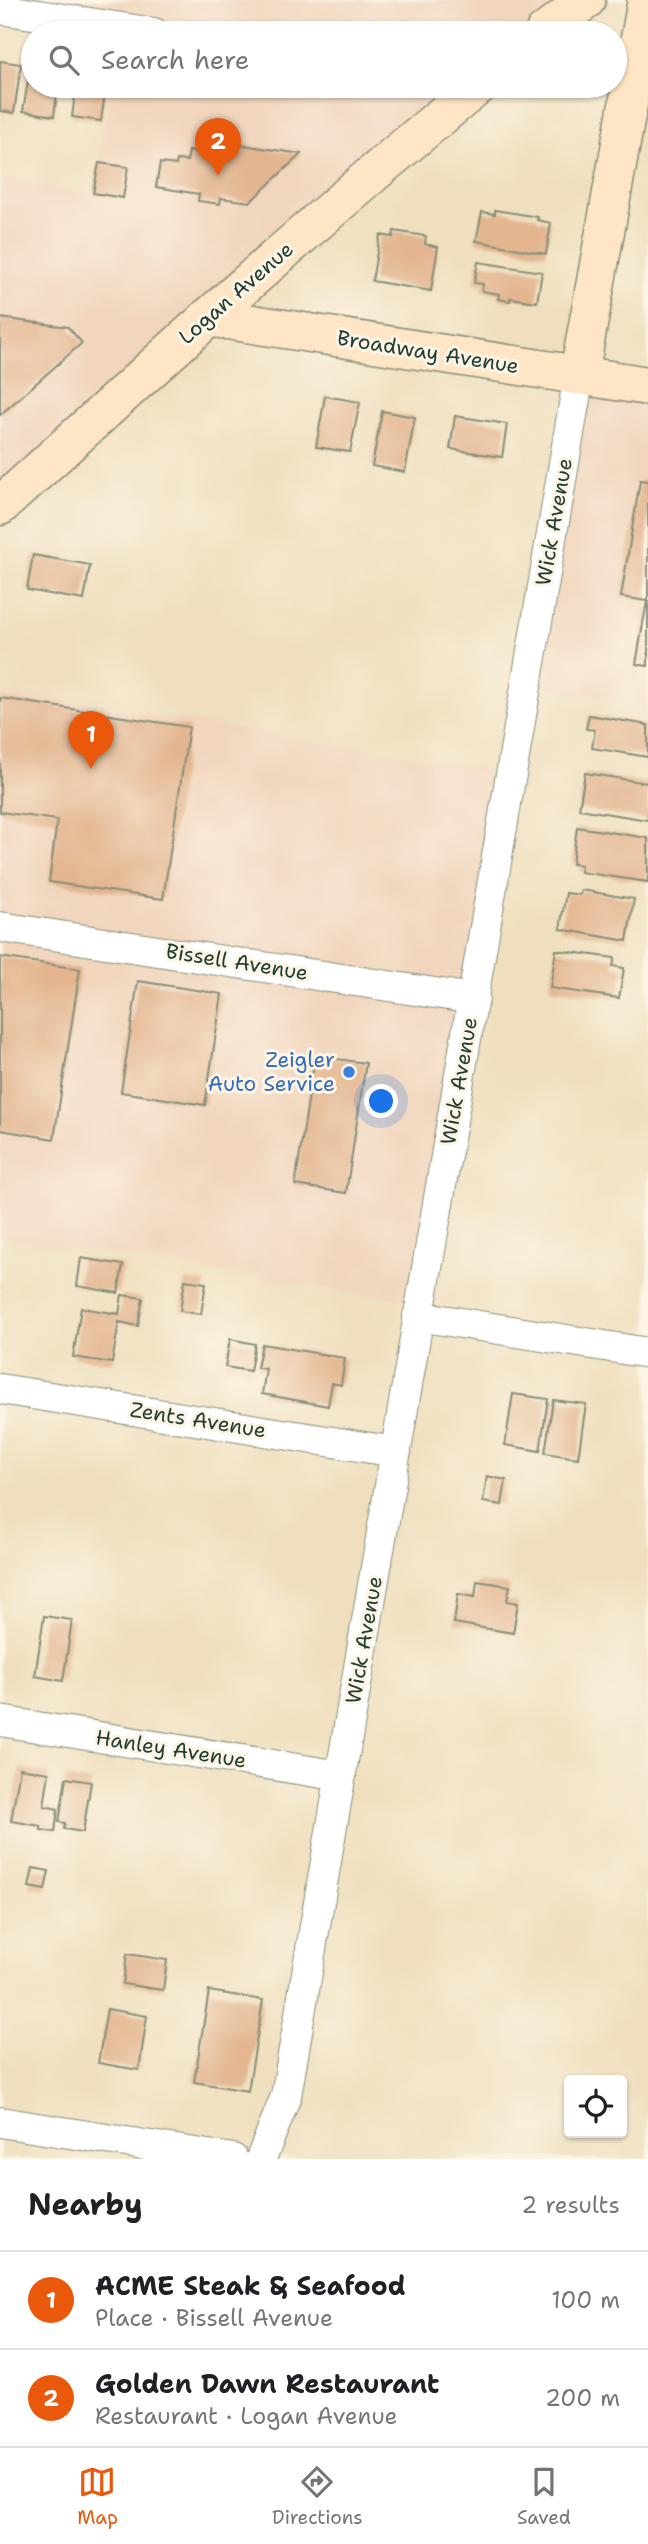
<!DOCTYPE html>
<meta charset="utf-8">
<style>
body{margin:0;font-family:"Shantell Sans",sans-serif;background:#f6f6f6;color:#202124}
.controls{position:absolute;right:21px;bottom:21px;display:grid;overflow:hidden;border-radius:7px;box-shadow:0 2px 5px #0004}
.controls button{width:63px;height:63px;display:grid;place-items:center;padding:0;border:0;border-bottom:2px solid #e0e0e0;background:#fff;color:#202124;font:35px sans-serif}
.you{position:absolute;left:382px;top:1102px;width:24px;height:24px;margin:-18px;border:5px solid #fff;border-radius:50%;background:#1a73e8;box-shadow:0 0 0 10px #1a73e833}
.badge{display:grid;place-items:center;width:46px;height:46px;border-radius:50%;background:#ea580c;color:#fff;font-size:23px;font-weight:700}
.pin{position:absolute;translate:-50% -58px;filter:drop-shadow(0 2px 4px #0008)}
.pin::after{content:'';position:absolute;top:37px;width:24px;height:21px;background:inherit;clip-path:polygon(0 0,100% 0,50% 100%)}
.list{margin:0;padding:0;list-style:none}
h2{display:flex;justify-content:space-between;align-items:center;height:91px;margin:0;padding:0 28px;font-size:30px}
h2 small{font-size:23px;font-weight:400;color:#757577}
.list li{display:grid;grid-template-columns:46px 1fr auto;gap:21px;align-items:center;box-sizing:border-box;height:98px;padding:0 28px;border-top:2px solid #e0e0e0}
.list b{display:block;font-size:26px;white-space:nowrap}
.list p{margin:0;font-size:23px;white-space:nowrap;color:#757577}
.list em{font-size:23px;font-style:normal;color:#757577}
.icon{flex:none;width:38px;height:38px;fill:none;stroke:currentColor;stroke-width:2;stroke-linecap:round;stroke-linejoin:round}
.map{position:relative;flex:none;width:648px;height:2159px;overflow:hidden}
.search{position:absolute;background:#fff;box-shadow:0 2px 5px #0004;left:21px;right:21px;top:21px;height:77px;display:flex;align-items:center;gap:18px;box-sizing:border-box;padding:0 24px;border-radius:38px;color:#757577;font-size:26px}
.sheet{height:287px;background:#fff}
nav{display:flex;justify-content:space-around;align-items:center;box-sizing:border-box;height:98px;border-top:2px solid #e0e0e0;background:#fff;font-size:19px;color:#757577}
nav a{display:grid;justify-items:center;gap:4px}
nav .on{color:#ea580c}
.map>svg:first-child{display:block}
</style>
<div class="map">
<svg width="648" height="2159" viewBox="0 0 648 2159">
<rect width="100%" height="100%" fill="#fcf5e5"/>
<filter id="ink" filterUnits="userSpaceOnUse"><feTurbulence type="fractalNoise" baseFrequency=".0143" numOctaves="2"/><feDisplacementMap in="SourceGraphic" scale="14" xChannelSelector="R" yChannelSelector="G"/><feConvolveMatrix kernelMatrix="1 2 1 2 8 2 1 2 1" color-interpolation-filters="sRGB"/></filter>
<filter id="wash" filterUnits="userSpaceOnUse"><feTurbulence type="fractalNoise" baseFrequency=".00686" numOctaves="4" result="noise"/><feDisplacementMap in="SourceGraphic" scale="28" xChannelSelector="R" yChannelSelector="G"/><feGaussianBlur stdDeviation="1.57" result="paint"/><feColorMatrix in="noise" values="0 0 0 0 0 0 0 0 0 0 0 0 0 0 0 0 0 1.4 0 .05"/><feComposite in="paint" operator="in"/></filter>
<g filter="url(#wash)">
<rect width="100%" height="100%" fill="#efdfbe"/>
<path fill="#f1d5bd" d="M 0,0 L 586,0 L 544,33 L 120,33 Z
M 111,86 L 478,86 L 0,506 L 0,178 L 93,193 Z
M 579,375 L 648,386 L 648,706 L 526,685 Z
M 0,690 L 512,773 L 421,1303 L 0,1238 Z"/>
<g id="blocks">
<path fill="#e3b690" d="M 32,57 L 33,86 L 58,86 L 54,116 L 23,111 Z
M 0,61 L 21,64 L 14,113 L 0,111 Z
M 76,86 L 106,86 L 101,121 L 72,117 Z
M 217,141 L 301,154 L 250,202 L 221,198 L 220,204 L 198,201 L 199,194 L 156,187 L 160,163 L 176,165 L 177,160 L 187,161 L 189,151 L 215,155 Z
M 99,163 L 128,167 L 123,198 L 93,193 Z
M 495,210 L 538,217 L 537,220 L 551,223 L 546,254 L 476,241 L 482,212 L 495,214 Z
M 394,231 L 426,236 L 425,244 L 438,247 L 431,291 L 372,281 L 380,235 L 393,237 Z
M 478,262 L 542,272 L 537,302 L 510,298 L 510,301 L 498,299 L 499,294 L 482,291 L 483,284 L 474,283 Z
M 0,318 L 68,327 L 82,343 L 0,415 Z
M 325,396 L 360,402 L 350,452 L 316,447 Z
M 382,411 L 415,417 L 405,472 L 372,466 Z
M 455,416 L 507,424 L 502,457 L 450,449 Z
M 640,480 L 648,481 L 648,666 L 636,664 L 647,601 L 621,597 Z
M 33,555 L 90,565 L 84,600 L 27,590 Z
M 0,698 L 189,727 L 163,899 L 49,882 L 57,820 L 0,812 Z
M 589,715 L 648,725 L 648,757 L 592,748 L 595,730 L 586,729 Z
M 585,773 L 648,783 L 648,820 L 579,809 Z
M 577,827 L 648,838 L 648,882 L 580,872 L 581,865 L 572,864 Z
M 581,890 L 634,899 L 627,941 L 560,929 L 566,893 L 580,895 Z
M 556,950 L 615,958 L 613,966 L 624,968 L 619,998 L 550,988 Z
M 0,957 L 80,969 L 54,1139 L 0,1130 Z
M 138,981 L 222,994 L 205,1105 L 121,1092 Z
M 315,1056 L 366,1063 L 346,1193 L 295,1185 Z
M 81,1258 L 123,1265 L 118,1293 L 77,1286 Z
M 185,1280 L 206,1283 L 201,1314 L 180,1311 Z
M 122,1295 L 143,1298 L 138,1326 L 119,1322 L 112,1363 L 73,1357 L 81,1308 L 119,1314 Z
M 230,1339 L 255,1344 L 250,1371 L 225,1367 Z
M 262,1344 L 345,1358 L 341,1385 L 332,1383 L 328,1406 L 262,1394 L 266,1369 L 257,1368 Z
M 513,1394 L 548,1399 L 540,1451 L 505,1445 Z
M 553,1400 L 586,1404 L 578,1458 L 545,1453 Z
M 487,1476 L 506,1480 L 502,1505 L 483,1502 Z
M 477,1581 L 510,1586 L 507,1601 L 518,1603 L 513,1633 L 454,1623 L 458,1594 L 475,1597 Z
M 44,1616 L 72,1620 L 63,1681 L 35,1676 Z
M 20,1768 L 49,1773 L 44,1806 L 58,1809 L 55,1832 L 41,1830 L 41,1826 L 11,1821 Z
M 66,1778 L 91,1782 L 83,1832 L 64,1829 L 65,1823 L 59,1822 Z
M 33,1868 L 49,1871 L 45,1890 L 29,1887 Z
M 127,1954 L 167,1960 L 163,1990 L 123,1984 Z
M 209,1991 L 263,2000 L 248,2091 L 194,2082 Z
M 107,2009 L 147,2016 L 139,2070 L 98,2063 Z"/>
</g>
</g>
<g filter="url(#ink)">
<use href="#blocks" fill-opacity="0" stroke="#878e79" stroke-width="2"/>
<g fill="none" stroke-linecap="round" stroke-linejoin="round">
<g stroke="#878e79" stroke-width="32">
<path id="street" d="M 0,9 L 154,33
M 0,927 L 474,999
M 418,1316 L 648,1353
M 0,1389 L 396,1452
M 0,1721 L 341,1776
M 0,2122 L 233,2159
M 261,2159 L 286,2096 L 579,375"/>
</g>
<g stroke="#878e79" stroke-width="41">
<path id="secondary" d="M 544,33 L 586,0
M 208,317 L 648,386
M 579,375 L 647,0
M 0,506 C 157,363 314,220 478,86"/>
</g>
<use href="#street" stroke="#fff" stroke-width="30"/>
<use href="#secondary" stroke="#fde5c5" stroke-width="38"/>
</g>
</g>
<circle fill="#3f7fe0" stroke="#fcf5e5" stroke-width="2.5" cx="349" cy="1072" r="7"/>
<g text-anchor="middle" stroke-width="6" stroke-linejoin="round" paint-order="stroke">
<g font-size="21" fill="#1f3d34" stroke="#fcf5e5">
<text transform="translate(236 293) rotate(-41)" y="7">Logan Avenue</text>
<text transform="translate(428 352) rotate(9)" y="7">Broadway Avenue</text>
<text transform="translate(554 522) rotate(-80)" y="7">Wick Avenue</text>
<text transform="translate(237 962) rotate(9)" y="7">Bissell Avenue</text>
<text transform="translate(459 1081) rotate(-80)" y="7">Wick Avenue</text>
<text transform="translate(198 1420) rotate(9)" y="7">Zents Avenue</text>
<text transform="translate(364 1640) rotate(-80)" y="7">Wick Avenue</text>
<text transform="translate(171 1749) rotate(9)" y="7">Hanley Avenue</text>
</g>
<g font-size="21" fill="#366cbe" stroke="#fcf5e5" text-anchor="end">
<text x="335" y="1067">Zeigler<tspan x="335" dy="24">Auto Service</tspan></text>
</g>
</g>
</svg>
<div class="controls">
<button><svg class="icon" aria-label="locate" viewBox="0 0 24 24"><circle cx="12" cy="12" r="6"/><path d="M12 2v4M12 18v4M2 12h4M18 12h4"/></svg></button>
</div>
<div class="you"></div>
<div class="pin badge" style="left:91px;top:769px">1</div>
<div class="pin badge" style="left:218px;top:176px">2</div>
<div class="search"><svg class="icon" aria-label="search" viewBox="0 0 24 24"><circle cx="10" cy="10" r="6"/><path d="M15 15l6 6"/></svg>Search here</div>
</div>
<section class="sheet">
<h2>Nearby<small>2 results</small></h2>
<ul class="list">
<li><span class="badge">1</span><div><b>ACME Steak &amp; Seafood</b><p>Place · Bissell Avenue</p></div><em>100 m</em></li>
<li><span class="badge">2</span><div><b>Golden Dawn Restaurant</b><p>Restaurant · Logan Avenue</p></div><em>200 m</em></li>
</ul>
</section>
<nav>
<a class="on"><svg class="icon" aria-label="map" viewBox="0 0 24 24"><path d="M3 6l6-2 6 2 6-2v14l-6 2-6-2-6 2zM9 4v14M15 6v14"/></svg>Map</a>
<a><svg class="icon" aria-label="directions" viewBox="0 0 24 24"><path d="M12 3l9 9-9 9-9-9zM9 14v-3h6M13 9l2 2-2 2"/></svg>Directions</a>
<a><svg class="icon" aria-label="saved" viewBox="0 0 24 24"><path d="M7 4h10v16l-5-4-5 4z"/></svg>Saved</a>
</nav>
